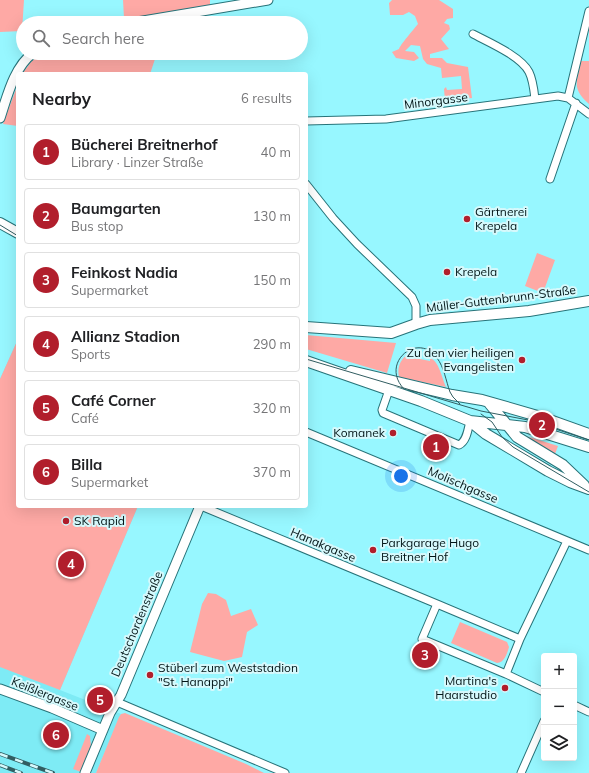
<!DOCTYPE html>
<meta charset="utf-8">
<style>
body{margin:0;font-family:Mulish,sans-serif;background:#f2f2f2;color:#202124}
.controls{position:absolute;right:12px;bottom:12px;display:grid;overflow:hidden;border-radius:4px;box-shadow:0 4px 16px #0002}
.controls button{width:36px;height:36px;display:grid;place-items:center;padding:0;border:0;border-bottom:1px solid #e0e0e0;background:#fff;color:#202124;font:20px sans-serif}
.you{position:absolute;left:401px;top:476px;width:14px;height:14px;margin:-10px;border:3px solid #fff;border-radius:50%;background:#1a73e8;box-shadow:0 0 0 6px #1a73e833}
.badge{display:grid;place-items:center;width:26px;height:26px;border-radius:50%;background:#b11e2c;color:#fff;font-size:13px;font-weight:700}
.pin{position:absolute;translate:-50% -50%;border:2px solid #fff;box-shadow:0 1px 4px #0006}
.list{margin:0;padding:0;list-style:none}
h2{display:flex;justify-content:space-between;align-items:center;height:52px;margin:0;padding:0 16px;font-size:17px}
h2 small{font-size:13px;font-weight:400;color:#757577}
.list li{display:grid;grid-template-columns:26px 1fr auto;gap:12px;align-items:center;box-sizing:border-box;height:56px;margin:0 8px 8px;padding:0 8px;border:1px solid #e0e0e0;border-radius:4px}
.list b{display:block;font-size:15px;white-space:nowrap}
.list p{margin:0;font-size:13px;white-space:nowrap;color:#757577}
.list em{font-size:13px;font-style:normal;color:#757577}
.icon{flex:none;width:22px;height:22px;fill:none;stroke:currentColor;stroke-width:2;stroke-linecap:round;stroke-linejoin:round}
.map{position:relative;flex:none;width:589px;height:773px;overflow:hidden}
.search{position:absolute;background:#fff;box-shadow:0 4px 16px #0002;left:16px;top:16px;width:292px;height:44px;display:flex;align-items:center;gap:10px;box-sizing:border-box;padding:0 14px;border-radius:22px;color:#757577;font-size:15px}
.panel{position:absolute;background:#fff;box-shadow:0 4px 16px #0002;left:16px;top:72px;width:292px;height:436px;border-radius:4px}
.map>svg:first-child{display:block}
</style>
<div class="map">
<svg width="589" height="773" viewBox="0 0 589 773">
<rect width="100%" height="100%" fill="#97f7ff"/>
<path fill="#7eebf5" d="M 18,339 L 18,506 L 138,506 L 60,690 L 121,714 L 96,773 L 0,773 L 0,379 Z"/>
<path fill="#fea9a5" d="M 0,0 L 24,0 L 22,31 L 0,32 Z
M 123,0 L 210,0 L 210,6 L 173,13 L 124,18 Z
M 392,0 L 439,0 L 453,9 L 453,18 L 447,19 L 444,23 L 449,25 L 450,29 L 441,39 L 449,49 L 430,54 L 430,58 L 442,58 L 447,63 L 468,67 L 472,98 L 445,101 L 444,89 L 446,87 L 447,90 L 462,89 L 461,76 L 442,78 L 441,68 L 427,64 L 423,59 L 420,46 L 411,45 L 405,51 L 414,52 L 419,58 L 414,61 L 396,58 L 392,52 L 399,49 C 400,45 414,29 418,24 L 415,16 L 409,12 L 403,15 L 390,15 L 389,3 Z
M 41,53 L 157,53 L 150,74 L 22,74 L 31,62 Z
M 581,61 L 589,61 L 589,104 C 571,88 577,82 581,61 Z
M 18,84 L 18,126 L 3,124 Z
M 537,253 L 555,260 L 543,293 L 525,286 Z
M 306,335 L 396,343 L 387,373 L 306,349 Z
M 18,339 L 18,506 L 138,506 L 60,690 L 0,667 L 0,379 Z
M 407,355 L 414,355 L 415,358 L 430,361 L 430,358 C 439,361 442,378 446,387 L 399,377 C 397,368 400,360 407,355 Z
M 523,435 L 558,446 L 555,454 Z
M 208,593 L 216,594 L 226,600 L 231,616 L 251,609 L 258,625 L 247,632 L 242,657 L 224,661 L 190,652 L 202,604 Z
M 460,622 L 507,642 L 509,647 C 507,654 504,663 497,663 L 451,643 Z
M 125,713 L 246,764 L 264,773 L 96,773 L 119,717 L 121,714 Z
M 87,734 L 90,736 L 91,747 L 81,772 L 73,769 Z"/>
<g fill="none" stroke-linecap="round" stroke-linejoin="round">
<g stroke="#277379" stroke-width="9">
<path id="minor" d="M 473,34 C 488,42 521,56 529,72 C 533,80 534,90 535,99
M 568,98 L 589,11
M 306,121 L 386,119 L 558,96 L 568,98 L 589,114
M 550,179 L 576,103
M 306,184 L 333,218 L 357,244 L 412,297 L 416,306 L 416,324
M 389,390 L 382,410 L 383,413 L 459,445 C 467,441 468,429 470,421
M 306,432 L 589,550
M 201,506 L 437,604
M 520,639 L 437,604 L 422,639 L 506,674 L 520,639 L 567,541
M 506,674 L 544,692
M 117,702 L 285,773
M 574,705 L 589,712
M 521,773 L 544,721"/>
</g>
<g stroke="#277379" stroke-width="11">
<path id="tertiary" d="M 131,23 L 268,0
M 0,118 C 7,97 14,67 33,53
M 0,689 L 52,708 L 103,730
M 85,773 L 110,713 L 121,695 L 200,506"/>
</g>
<g stroke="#277379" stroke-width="12">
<path id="secondary" d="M 0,223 L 18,233
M 306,327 L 391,333 L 416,324 L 430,320 L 529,311 L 589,301
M 306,361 L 421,401 L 470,421 L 486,434 L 548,471 L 570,482 L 589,489
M 351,371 L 452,395 L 482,400 L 541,417 L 589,434
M 489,403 L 517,437 L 563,465 L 584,485
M 470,421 L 525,427 L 589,447"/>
</g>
<use href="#minor" stroke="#fff" stroke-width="7"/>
<use href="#tertiary" stroke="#fff" stroke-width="9"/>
<use href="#secondary" stroke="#fff" stroke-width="10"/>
<path stroke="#315d61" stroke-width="1" d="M 0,225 L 18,236
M 306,359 L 481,411 L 528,420 L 589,440
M 404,389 C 379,363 418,331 437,358 C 444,367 446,381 450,392 L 453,397 L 460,404
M 481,414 L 492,422 L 502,437 L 513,447 L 589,492"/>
<g stroke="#315d61" stroke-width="4">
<path id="rail" d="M 0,754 L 53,773
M 0,765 L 21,773"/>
</g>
<use href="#rail" stroke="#d6f9fc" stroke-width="2.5" stroke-dasharray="8" stroke-linecap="butt"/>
</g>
<g fill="#b11e2c" stroke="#d6f9fc" stroke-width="1.5">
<circle cx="467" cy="219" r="4"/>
<circle cx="447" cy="272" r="4"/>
<circle cx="522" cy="360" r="4"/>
<circle cx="393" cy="433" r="4"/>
<circle cx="66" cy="521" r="4"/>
<circle cx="373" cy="550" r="4"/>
<circle cx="150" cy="675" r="4"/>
<circle cx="505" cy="688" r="4"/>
</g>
<g text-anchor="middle" stroke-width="4" stroke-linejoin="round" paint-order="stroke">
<g font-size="12" fill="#021517" stroke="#d6f9fc">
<text transform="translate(436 101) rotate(-7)" y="4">Minorgasse</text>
<text transform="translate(501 299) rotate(-7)" y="4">Müller-Guttenbrunn-Straße</text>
<text transform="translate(463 485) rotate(23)" y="4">Molischgasse</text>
<text transform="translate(323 545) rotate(23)" y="4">Hanakgasse</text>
<text transform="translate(137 624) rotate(-67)" y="4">Deutschordenstraße</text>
<text transform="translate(45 694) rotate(22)" y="4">Keißlergasse</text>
</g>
<g font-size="12" fill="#021517" stroke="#d6f9fc" text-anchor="start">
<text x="475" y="216">Gärtnerei<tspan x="475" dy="14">Krepela</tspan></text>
<text x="455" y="276">Krepela</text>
<text x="514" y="357" text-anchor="end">Zu den vier heiligen<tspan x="514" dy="14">Evangelisten</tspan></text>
<text x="385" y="437" text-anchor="end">Komanek</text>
<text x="74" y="525">SK Rapid</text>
<text x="381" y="547">Parkgarage Hugo<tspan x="381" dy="14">Breitner Hof</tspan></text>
<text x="158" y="672">Stüberl zum Weststadion<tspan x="158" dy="14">"St. Hanappi"</tspan></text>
<text x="497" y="685" text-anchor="end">Martina's<tspan x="497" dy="14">Haarstudio</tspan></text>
</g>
</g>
</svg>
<div class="controls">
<button>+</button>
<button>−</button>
<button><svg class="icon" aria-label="layers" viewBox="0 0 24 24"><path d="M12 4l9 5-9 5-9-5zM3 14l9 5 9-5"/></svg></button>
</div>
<div class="you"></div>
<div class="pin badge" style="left:436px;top:447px">1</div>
<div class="pin badge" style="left:542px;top:425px">2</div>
<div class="pin badge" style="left:425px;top:655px">3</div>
<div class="pin badge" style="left:71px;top:564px">4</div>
<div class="pin badge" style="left:100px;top:700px">5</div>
<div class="pin badge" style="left:56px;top:735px">6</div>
<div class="search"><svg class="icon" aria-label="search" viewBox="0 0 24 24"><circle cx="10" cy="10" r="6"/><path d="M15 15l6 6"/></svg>Search here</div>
<section class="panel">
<h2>Nearby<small>6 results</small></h2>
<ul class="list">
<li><span class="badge">1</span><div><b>Bücherei Breitnerhof</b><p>Library · Linzer Straße</p></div><em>40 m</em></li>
<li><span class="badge">2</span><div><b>Baumgarten</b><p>Bus stop</p></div><em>130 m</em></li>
<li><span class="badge">3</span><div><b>Feinkost Nadia</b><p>Supermarket</p></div><em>150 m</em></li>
<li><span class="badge">4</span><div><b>Allianz Stadion</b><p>Sports</p></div><em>290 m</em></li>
<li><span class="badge">5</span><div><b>Café Corner</b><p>Café</p></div><em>320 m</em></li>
<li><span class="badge">6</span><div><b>Billa</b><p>Supermarket</p></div><em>370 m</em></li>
</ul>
</section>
</div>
